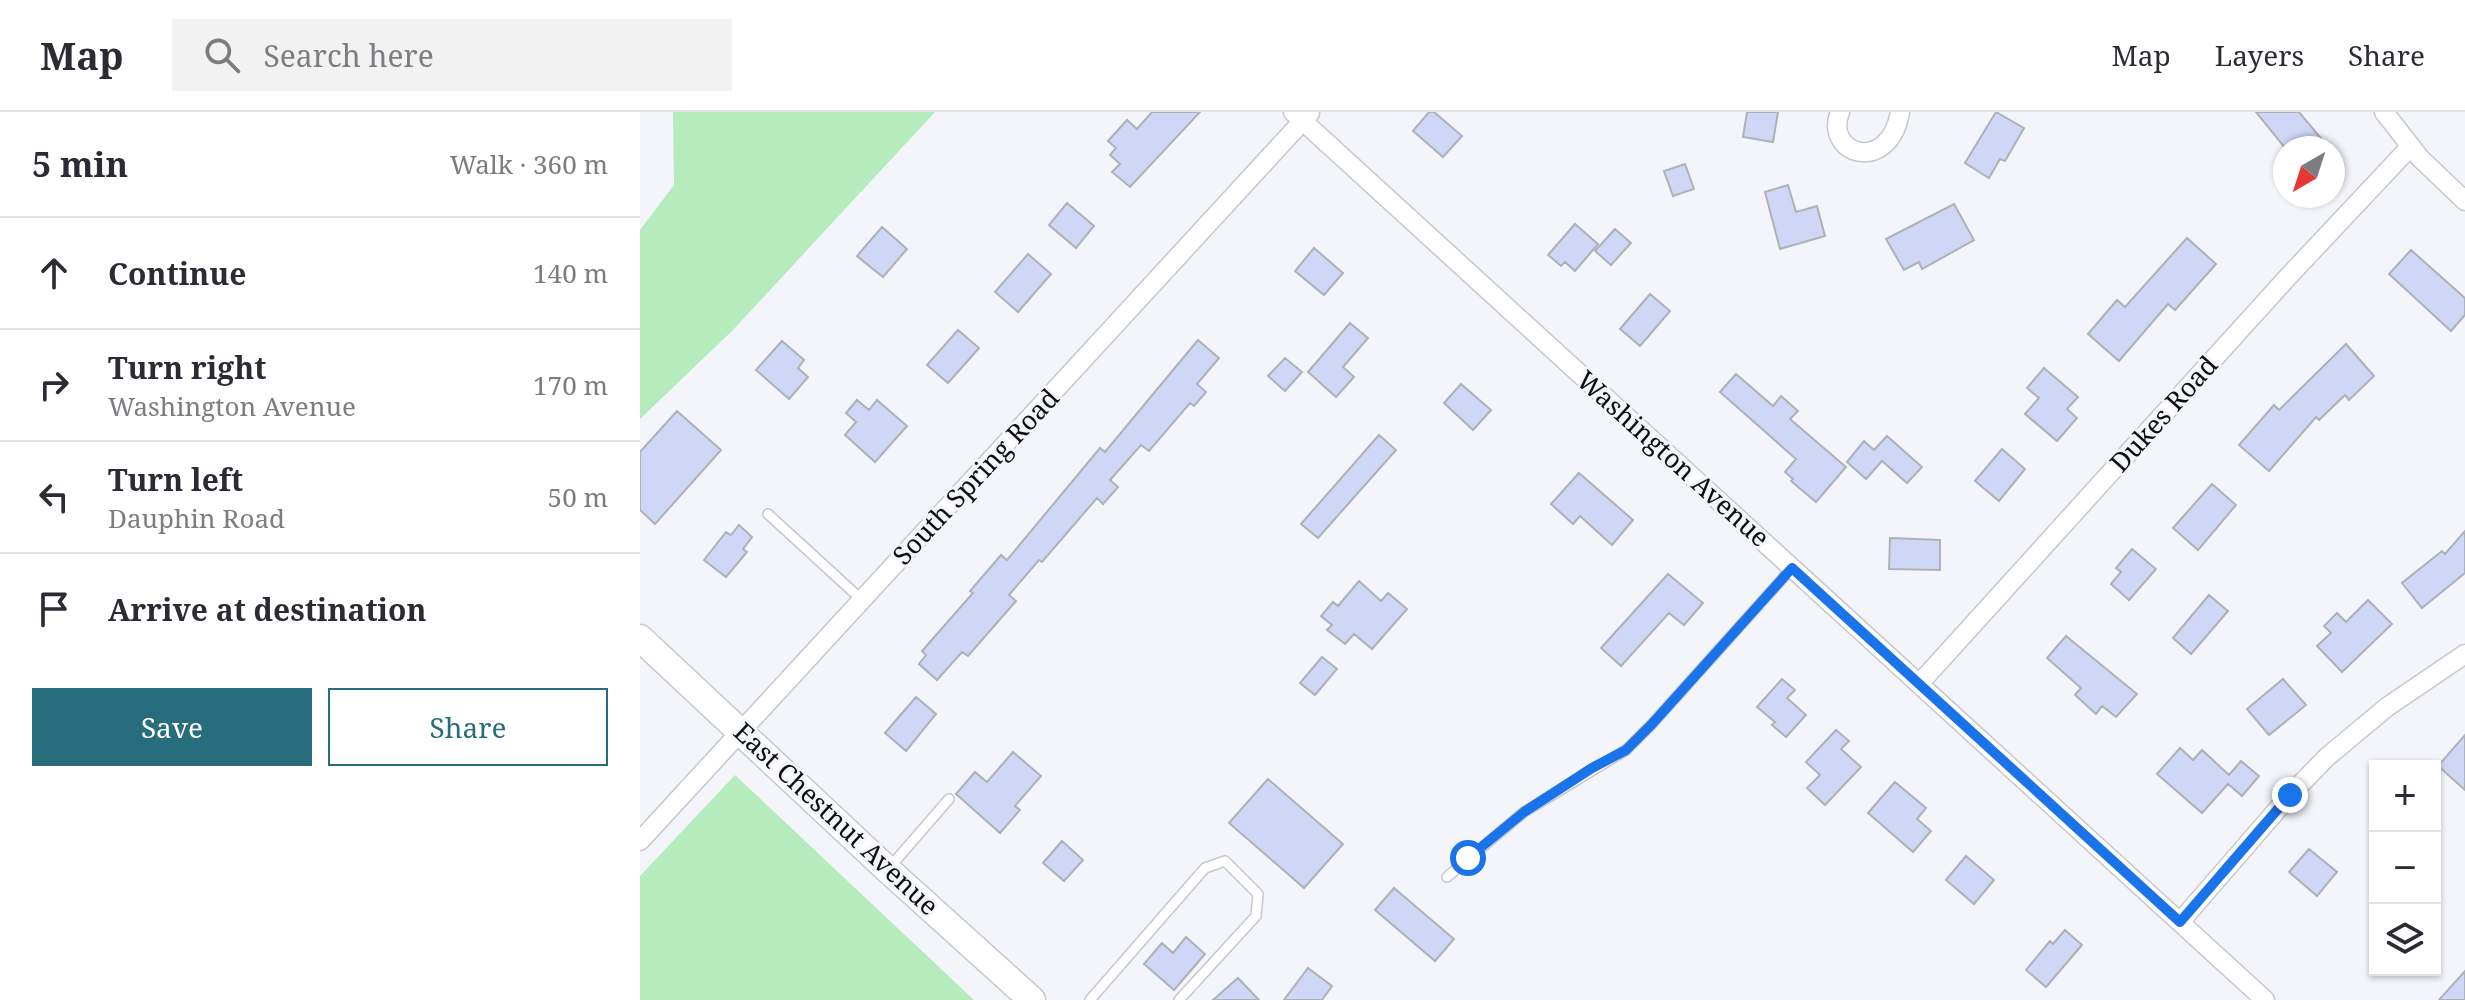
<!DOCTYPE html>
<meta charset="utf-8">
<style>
body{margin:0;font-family:"Noto Serif",serif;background:#f2f2f3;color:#2b2b33}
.controls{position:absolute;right:24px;bottom:24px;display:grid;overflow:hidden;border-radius:0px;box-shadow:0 2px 6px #0004}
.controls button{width:72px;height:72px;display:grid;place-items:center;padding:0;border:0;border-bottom:2px solid #e1e1e2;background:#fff;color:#2b2b33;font:40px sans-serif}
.compass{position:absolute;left:1633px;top:24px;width:72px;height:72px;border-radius:50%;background:#fff;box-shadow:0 2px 6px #0004;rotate:219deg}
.stop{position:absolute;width:24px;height:24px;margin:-18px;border:6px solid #1a73e8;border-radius:50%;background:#fff}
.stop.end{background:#1a73e8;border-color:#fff;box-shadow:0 2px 8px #0008}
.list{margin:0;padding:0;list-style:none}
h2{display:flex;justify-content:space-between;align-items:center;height:104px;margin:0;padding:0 32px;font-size:34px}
h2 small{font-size:26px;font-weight:400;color:#7c7c81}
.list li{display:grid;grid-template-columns:52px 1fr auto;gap:24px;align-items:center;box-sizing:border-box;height:112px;padding:0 32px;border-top:2px solid #e1e1e2}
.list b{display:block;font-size:30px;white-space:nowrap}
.list p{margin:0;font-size:26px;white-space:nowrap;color:#7c7c81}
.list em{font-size:26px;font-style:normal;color:#7c7c81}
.actions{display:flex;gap:16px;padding:24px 32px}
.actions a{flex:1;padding:18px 0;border:2px solid #276d7c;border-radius:0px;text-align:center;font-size:28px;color:#276d7c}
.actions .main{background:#276d7c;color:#fff}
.icon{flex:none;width:44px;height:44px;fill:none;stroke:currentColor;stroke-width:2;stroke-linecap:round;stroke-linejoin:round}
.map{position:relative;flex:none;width:1825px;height:888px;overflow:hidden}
header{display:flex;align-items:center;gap:48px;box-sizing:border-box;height:112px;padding:0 40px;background:#fff;border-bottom:2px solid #e1e1e2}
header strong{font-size:38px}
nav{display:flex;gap:44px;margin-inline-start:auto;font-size:28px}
.search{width:560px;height:72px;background:#f2f2f3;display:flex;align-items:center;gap:20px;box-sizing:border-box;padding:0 28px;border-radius:0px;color:#7c7c81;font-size:30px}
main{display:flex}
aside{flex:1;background:#fff}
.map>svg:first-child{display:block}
</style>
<header>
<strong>Map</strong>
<div class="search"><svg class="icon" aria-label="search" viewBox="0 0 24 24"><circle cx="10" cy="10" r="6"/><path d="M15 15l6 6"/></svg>Search here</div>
<nav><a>Map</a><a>Layers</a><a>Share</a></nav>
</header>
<main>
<aside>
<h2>5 min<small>Walk · 360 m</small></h2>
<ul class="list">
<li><svg class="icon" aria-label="ahead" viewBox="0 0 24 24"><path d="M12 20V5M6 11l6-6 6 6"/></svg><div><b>Continue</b></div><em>140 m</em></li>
<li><svg class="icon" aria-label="right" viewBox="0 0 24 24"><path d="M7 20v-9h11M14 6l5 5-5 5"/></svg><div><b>Turn right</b><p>Washington Avenue</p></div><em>170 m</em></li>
<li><svg class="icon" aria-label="left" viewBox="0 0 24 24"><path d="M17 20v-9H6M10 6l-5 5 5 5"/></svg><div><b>Turn left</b><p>Dauphin Road</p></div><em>50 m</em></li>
<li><svg class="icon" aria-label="arrive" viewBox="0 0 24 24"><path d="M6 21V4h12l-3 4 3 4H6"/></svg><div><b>Arrive at destination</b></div></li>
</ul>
<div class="actions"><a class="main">Save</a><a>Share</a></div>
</aside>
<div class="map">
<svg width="1825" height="888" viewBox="0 0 1825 888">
<rect width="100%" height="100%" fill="#f3f5fb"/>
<path fill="#b5ebbd" d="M 33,0 L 295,0 L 92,219 L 0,307 L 0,118 L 34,73 Z
M 95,663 L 334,888 L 0,888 L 0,764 Z"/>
<path fill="#ced7f5" stroke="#afb1b7" stroke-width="2" d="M 512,0 L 560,0 L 490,75 L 472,60 L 480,52 L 470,43 L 476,36 L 468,29 L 487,8 L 497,17 Z
M 789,0 L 794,0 L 822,24 L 803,45 L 773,19 Z
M 1107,0 L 1138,0 L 1133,30 L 1103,25 Z
M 1356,0 L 1384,16 L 1365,49 L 1360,47 L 1349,66 L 1325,51 Z
M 1616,0 L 1659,0 L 1689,36 L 1645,36 Z
M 1045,52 L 1054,77 L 1033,84 L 1024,59 Z
M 1148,73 L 1156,100 L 1177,94 L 1185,124 L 1140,137 L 1125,80 Z
M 427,91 L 454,114 L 436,136 L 409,113 Z
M 1314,92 L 1334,128 L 1282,157 L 1279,150 L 1264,158 L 1246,127 Z
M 935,112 L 958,132 L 935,159 L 925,150 L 921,154 L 908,143 Z
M 242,115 L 267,137 L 243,165 L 217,144 Z
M 975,117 L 991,131 L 971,153 L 955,139 Z
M 1547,126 L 1576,152 L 1535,198 L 1528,192 L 1479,249 L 1448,222 L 1477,188 L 1485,195 Z
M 674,136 L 703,161 L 684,183 L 655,159 Z
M 1771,138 L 1825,186 L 1825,203 L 1811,219 L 1749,162 Z
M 388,142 L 411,162 L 378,200 L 355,180 Z
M 1010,182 L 1030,199 L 1000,234 L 980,217 Z
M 710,211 L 728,226 L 703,255 L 714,265 L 696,285 L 668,260 Z
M 318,218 L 339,236 L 308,271 L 287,253 Z
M 558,228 L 579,246 L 557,272 L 566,280 L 554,294 L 550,291 L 509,339 L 501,333 L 470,368 L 478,375 L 463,392 L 457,386 L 402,450 L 399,448 L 369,483 L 376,489 L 328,544 L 322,540 L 297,568 L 279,552 L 286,543 L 282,539 L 333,481 L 330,479 L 361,443 L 367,448 L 460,336 L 465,340 Z
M 142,229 L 164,248 L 158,256 L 168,265 L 149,287 L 116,258 Z
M 1706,232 L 1734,264 L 1709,288 L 1705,283 L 1679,308 L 1676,305 L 1629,359 L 1599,333 L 1634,293 L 1639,298 Z
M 645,246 L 662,260 L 645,279 L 628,264 Z
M 1404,256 L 1438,285 L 1427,297 L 1437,306 L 1417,329 L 1385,302 L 1399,286 L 1387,276 Z
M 1096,262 L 1133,294 L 1141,284 L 1158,299 L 1150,307 L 1206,355 L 1176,390 L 1151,369 L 1153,367 L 1145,360 L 1156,347 L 1080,280 Z
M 821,272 L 851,298 L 833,318 L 804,291 Z
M 217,288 L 229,298 L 237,288 L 267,314 L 235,350 L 205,323 L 216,310 L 206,301 Z
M 37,299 L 81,338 L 15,412 L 0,398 L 0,340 Z
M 739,323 L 756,338 L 678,426 L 661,412 Z
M 1247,324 L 1282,355 L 1267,371 L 1242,349 L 1226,367 L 1207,350 L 1224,329 L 1234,338 Z
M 1362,337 L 1385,357 L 1359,389 L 1335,369 Z
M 939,361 L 993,408 L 972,433 L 940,404 L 933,412 L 911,392 Z
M 1572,372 L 1596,393 L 1558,438 L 1533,416 Z
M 99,413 L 112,425 L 103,437 L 107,440 L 86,465 L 64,448 L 86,420 L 91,423 Z
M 1825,419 L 1825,461 L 1782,496 L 1762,471 L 1802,439 L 1805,442 Z
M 1250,426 L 1300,428 L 1300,458 L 1249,457 Z
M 1492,437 L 1516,457 L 1489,488 L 1471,472 L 1481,460 L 1476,456 Z
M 1028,462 L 1063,491 L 1044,513 L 1029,501 L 981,554 L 961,536 Z
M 719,469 L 741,489 L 748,481 L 767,497 L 732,537 L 714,522 L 705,532 L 687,518 L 692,513 L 681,504 L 693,490 L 698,494 Z
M 1569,483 L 1588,499 L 1551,542 L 1533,526 Z
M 1728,488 L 1752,512 L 1702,560 L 1677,534 L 1691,521 L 1684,514 L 1697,501 L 1706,510 Z
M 1426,524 L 1497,582 L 1476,605 L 1462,594 L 1456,602 L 1435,583 L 1441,576 L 1407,546 Z
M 682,545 L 697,557 L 675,583 L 660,571 Z
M 1142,567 L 1155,578 L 1147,586 L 1166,603 L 1146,625 L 1132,613 L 1135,610 L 1117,595 Z
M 1643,567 L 1666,593 L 1629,623 L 1607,597 Z
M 276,585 L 296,602 L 266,639 L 245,621 Z
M 1196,618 L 1209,629 L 1201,637 L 1221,655 L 1185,693 L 1167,676 L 1180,663 L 1166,650 Z
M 1825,623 L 1825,678 L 1798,654 Z
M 1540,636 L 1553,648 L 1562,638 L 1589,663 L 1601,649 L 1619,664 L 1602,684 L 1588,672 L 1562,701 L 1517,662 Z
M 373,640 L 401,664 L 375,694 L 380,698 L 360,721 L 316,682 L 335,660 L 347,670 Z
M 628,667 L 703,732 L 664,776 L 589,711 Z
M 1255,670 L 1286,696 L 1277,707 L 1291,719 L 1273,740 L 1228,701 Z
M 422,729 L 443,748 L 424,769 L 403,751 Z
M 1669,737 L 1697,760 L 1677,784 L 1649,760 Z
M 1326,744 L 1354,768 L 1334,792 L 1306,768 Z
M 754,776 L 814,827 L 795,849 L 735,798 Z
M 1425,818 L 1442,833 L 1406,875 L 1386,858 L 1410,829 L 1413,832 Z
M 546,825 L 565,842 L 534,878 L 504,852 L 522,831 L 533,841 Z
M 668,856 L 692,874 L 682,888 L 644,888 Z
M 1825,859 L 1825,888 L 1799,888 Z
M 598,866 L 619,888 L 573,888 Z"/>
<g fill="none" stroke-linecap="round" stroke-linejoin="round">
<g stroke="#c6c8cf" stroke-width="12">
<path id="lane" d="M 128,402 L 223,489
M 250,755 L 309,687
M 807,765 L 884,700 L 986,638 L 1012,612 L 1152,456
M 450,888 L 565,756 L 585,749 L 618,782 L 616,804 L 539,888"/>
</g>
<g stroke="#c6c8cf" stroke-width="21">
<path id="street" d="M 653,0 L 1625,888
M 1200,0 C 1183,42 1249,64 1260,0
M 1744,0 L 1780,46 L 1825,89
M 1279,572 L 1646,167 L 1771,34
M 0,729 L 670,1
M 1540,810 L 1650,683 L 1687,645 L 1747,595 L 1825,542"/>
</g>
<g stroke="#c6c8cf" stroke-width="29">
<path id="secondary" d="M 0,526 L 248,758 L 392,888"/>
</g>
<use href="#lane" stroke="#fff" stroke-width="9"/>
<use href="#street" stroke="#fff" stroke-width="18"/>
<use href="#secondary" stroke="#fff" stroke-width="26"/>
</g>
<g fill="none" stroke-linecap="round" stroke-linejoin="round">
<path stroke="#1a73e8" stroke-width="10" d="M 828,746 L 884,700 L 952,656 L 986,638 L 1012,612 L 1152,456 L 1540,810 L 1650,683"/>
</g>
<g text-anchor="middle" stroke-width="6" stroke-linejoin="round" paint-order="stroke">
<g font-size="26" fill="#0d0e10" stroke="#f3f5fb">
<text transform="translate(1524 302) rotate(-48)" y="9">Dukes Road</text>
<text transform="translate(1033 347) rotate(42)" y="9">Washington Avenue</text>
<text transform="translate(336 365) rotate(-47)" y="9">South Spring Road</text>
<text transform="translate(196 707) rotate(43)" y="9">East Chestnut Avenue</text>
</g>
</g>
</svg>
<div class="controls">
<button>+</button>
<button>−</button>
<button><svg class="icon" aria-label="layers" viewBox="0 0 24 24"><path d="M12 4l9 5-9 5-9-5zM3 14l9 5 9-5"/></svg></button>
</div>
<svg class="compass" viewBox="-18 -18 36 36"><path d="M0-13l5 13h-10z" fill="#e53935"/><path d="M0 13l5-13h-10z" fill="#7c7c81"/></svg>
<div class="stop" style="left:828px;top:746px"></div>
<div class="stop end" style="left:1650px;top:683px"></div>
</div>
</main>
